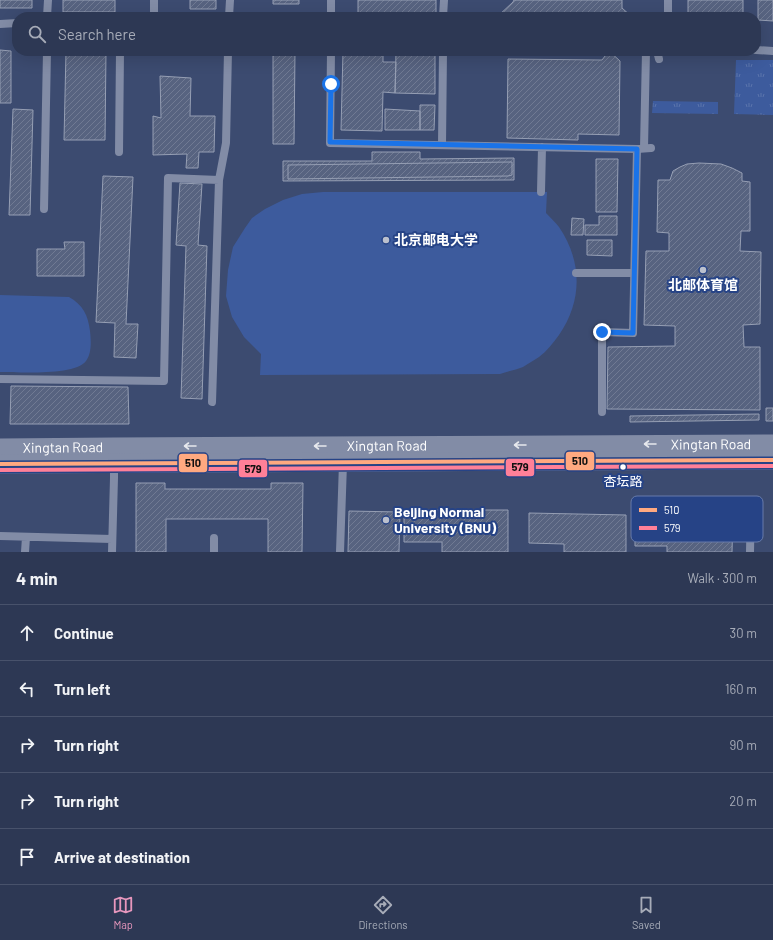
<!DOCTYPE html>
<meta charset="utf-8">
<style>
body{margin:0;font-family:Barlow,"Noto Sans SC",sans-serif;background:#353f5a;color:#f1f3f6}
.stop{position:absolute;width:12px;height:12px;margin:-9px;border:3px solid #1a73e8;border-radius:50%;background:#fff}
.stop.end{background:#1a73e8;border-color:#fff;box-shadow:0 1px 4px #0008}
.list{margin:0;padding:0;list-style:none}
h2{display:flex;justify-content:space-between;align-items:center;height:52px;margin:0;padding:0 16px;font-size:17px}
h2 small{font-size:13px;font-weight:400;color:#a7acb8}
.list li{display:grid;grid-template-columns:26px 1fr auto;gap:12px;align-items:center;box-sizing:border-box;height:56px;padding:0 16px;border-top:1px solid #48526b}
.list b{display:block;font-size:15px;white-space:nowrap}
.list em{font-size:13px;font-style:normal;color:#a7acb8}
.icon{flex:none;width:22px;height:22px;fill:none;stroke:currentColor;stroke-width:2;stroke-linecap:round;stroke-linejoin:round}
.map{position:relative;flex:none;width:773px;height:552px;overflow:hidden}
.search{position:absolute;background:#2d3854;box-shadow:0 4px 16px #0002;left:12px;right:12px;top:12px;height:44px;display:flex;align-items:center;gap:10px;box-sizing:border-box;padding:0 14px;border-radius:16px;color:#a7acb8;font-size:15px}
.sheet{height:332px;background:#2d3854}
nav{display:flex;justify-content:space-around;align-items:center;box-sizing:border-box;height:56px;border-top:1px solid #48526b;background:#2d3854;font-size:11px;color:#a7acb8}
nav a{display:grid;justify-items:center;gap:2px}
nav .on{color:#e797bd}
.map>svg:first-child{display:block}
</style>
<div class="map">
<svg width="773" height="552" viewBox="0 0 773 552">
<defs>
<pattern id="grass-tufts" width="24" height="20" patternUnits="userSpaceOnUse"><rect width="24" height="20" fill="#3d5b9d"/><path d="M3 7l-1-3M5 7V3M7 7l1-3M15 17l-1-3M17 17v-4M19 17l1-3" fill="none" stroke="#5a74ac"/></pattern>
<pattern id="building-hatch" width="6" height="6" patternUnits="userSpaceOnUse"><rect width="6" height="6" fill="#576380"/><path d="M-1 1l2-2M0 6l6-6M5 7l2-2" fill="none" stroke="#707a93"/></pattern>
</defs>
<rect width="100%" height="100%" fill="#3c4b70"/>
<path fill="url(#grass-tufts)" d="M 736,60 L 773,60 L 773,115 L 734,114 Z
M 653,101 L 718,102 L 718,114 L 652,113 Z"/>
<path fill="#3d5b9d" d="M 323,192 L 547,192 L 546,213 C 550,217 555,222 559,227 C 582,261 583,300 559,335 C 553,343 547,351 539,357 C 534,360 528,364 523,367 C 516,370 507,371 500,374 L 260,375 L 261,354 L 244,337 L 232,317 L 226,296 L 228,270 L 233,247 L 245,228 L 252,218 L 265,209 L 283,200 L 302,194 Z
M 0,295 L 69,297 C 83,305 88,315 90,331 C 91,340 92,353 86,361 C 75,376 18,372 0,372 Z"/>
<path fill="url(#building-hatch)" stroke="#969fb4" d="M 0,0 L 32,0 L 32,8 L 0,8 Z
M 63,0 L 115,0 L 115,12 L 63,12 Z
M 190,0 L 216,0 L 216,9 L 190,9 Z
M 273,0 L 299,0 L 299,4 L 273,4 Z
M 358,0 L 436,0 L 436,17 L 358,17 Z
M 514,0 L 622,0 L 622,8 L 632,17 L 497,17 L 513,2 Z
M 688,0 L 743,0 L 743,17 L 688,17 Z
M 758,0 L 773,0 L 773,21 L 758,20 Z
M 0,50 L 11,51 L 11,103 L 0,103 Z
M 66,51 L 106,51 L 105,140 L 64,140 Z
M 273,51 L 295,51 L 294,144 L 273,144 Z
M 343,51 L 383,51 L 383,62 L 396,62 L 395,93 L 383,92 L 382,131 L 341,130 Z
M 396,51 L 435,51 L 435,94 L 395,93 Z
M 609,51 L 620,61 L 619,135 L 578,134 L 578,140 L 507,138 L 508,59 L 602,60 Z
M 160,76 L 191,78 L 190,116 L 215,116 L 214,152 L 199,152 L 198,168 L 186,168 L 187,154 L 153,155 L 153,116 L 161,118 Z
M 420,105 L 435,105 L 434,130 L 420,130 Z
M 13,109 L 33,110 L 30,215 L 9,215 Z
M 385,109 L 420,111 L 420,130 L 385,130 Z
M 372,152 L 420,152 L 420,159 L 514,158 L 514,180 L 283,181 L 283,161 L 372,161 Z
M 596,159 L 618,159 L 617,212 L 596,212 Z
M 512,162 L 512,175 L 508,176 L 288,179 L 288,165 Z
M 699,163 L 721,164 L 732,168 L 742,173 L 742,181 L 750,182 L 750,231 L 741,231 L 740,251 L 761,252 L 760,324 L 743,325 L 744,347 L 760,347 L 760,410 L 607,409 L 608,347 L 675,346 L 675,326 L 644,325 L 646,251 L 669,251 L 669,233 L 657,232 L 658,180 L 670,180 L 673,171 L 680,167 L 687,164 Z
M 103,176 L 133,177 L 126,324 L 138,324 L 136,358 L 114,357 L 115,323 L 96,322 Z
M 180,183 L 202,184 L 198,245 L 207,246 L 202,399 L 181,398 L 186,246 L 176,245 Z
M 599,216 L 617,216 L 617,235 L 585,235 L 585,225 L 599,225 Z
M 572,218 L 584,219 L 583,235 L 571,235 Z
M 587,240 L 612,240 L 612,256 L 587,255 Z
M 64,242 L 84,242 L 84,276 L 37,276 L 37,249 L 65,249 Z
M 11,386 L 128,387 L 129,424 L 10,424 Z
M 766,408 L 773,408 L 773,421 L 766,421 Z
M 759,414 L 759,420 L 630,422 L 630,416 Z
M 136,483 L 165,483 L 165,489 L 271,489 L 271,483 L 303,483 L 302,552 L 268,552 L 268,519 L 166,519 L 166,552 L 136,552 Z
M 404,510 L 508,510 L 508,552 L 442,552 L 442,542 L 404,542 Z
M 349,511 L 400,512 L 399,552 L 348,552 Z
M 529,513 L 626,515 L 626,552 L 564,552 L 564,544 L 529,543 Z
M 635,513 L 733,514 L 732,552 L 667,552 L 667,546 L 635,546 Z"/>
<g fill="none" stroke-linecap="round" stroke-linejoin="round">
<path stroke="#828ca6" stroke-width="8" d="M 47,17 L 48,0
M 154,17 L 154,0
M 229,17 L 230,0
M 331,17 L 331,0
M 443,17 L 444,0
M 668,17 L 668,0
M 0,24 L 17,23
M 756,50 L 773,51
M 331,51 L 330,143 L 637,149 L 651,148
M 657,51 L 659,59
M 442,145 L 443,51
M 644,148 L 646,51
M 119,152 L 120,51
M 541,192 L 542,147
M 44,209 L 47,51
M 576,273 L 634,273
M 0,379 L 164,381 L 168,178 L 219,180
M 212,402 L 219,180 L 226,143 L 228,51
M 602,412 L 602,332 L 633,333 L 637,149
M 0,536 L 112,539
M 25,552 L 26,537
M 112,552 L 114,478 L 114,464
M 214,552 L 214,538
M 340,552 L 343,463
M 750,552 L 751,503"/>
<g stroke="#828ca6" stroke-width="19">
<path id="s1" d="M 0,448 L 113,447 L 773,444"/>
<path d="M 0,464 L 773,460"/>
</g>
<g stroke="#264386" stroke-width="7">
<path id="bus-1" d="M 0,464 L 773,460"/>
</g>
<g stroke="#264386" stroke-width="7">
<path id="bus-2" d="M 0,470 L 773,466"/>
</g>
<use href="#bus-1" stroke="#ffa980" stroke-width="4"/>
<use href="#bus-2" stroke="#ff8098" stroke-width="4"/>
</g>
<defs><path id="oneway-shaft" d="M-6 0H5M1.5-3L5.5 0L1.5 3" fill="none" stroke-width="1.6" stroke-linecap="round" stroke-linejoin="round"/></defs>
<g stroke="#e6e8ed">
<use href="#oneway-shaft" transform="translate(650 444) rotate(180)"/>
<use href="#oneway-shaft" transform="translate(520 445) rotate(180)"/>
<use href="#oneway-shaft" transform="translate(190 446) rotate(180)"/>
<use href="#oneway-shaft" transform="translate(320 446) rotate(180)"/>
</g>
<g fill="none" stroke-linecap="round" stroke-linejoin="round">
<path stroke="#1a73e8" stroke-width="5" d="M 331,84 L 330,142 L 637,149 L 633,333 L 602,332"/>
</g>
<g fill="#bbc0cd" stroke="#264386" stroke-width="1.5">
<circle cx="386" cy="240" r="4"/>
<circle cx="703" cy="270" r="4"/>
<circle cx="386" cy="520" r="4"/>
</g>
<circle fill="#fff" stroke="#264386" stroke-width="1.5" cx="623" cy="467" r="3.5"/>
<g text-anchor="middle" stroke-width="4" stroke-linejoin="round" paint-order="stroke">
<g font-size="13" fill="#fff" stroke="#264386">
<text x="623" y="486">杏坛路</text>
</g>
<g font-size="14" font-weight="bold" fill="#fff" stroke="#264386" text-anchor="start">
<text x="394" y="245">北京邮电大学</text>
<text x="703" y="290" text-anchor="middle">北邮体育馆</text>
<text x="394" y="517">Beijing Normal<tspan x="394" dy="16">University (BNU)</tspan></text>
</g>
<g font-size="14" fill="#fff" stroke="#264386">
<text dy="5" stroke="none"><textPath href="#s1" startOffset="711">Xingtan Road</textPath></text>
<text dy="5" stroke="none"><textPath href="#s1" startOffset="387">Xingtan Road</textPath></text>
<text dy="5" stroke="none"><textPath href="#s1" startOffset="63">Xingtan Road</textPath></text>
</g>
</g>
<rect x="631" y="496" width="132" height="46" rx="6" fill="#264386" stroke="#677baa" stroke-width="1"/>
<rect x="639" y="508" width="18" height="4" fill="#ffa980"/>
<rect x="639" y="526" width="18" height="4" fill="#ff8098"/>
<g font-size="11" fill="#fff">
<text x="664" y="514">510</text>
<text x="664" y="532">579</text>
</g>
<g stroke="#264386" stroke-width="1.5">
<rect x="565" y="451" width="30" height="20" rx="4" fill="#ffa980"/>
<rect x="178" y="453" width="30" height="20" rx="4" fill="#ffa980"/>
<rect x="505" y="458" width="30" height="19" rx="4" fill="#ff8098"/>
<rect x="238" y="459" width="30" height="19" rx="4" fill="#ff8098"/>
</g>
<g font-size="11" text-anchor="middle" font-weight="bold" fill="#111">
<text x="580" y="465">510</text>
<text x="193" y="467">510</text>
<text x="520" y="471">579</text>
<text x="253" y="473">579</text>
</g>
</svg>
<div class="stop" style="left:331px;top:84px"></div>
<div class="stop end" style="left:602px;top:332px"></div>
<div class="search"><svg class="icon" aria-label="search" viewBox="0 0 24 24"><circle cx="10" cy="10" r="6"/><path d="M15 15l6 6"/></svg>Search here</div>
</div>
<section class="sheet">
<h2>4 min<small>Walk · 300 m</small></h2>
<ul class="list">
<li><svg class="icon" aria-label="ahead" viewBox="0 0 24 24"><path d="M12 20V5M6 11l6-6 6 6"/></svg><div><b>Continue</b></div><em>30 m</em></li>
<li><svg class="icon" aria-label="left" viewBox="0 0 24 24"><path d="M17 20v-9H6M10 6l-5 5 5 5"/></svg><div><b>Turn left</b></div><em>160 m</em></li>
<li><svg class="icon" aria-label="right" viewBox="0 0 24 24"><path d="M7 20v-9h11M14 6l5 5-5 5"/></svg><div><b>Turn right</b></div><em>90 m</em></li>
<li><svg class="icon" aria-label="right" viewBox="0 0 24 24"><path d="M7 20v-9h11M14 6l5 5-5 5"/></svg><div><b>Turn right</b></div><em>20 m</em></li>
<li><svg class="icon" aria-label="arrive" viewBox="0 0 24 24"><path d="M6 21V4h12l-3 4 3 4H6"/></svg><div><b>Arrive at destination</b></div></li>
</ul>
</section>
<nav>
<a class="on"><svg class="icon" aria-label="map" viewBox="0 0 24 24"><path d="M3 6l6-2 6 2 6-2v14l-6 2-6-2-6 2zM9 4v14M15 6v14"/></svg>Map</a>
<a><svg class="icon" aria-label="directions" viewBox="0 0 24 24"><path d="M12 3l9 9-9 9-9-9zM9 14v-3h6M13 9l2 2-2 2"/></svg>Directions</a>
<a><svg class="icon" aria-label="saved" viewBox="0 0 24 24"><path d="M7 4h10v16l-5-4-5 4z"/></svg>Saved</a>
</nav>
